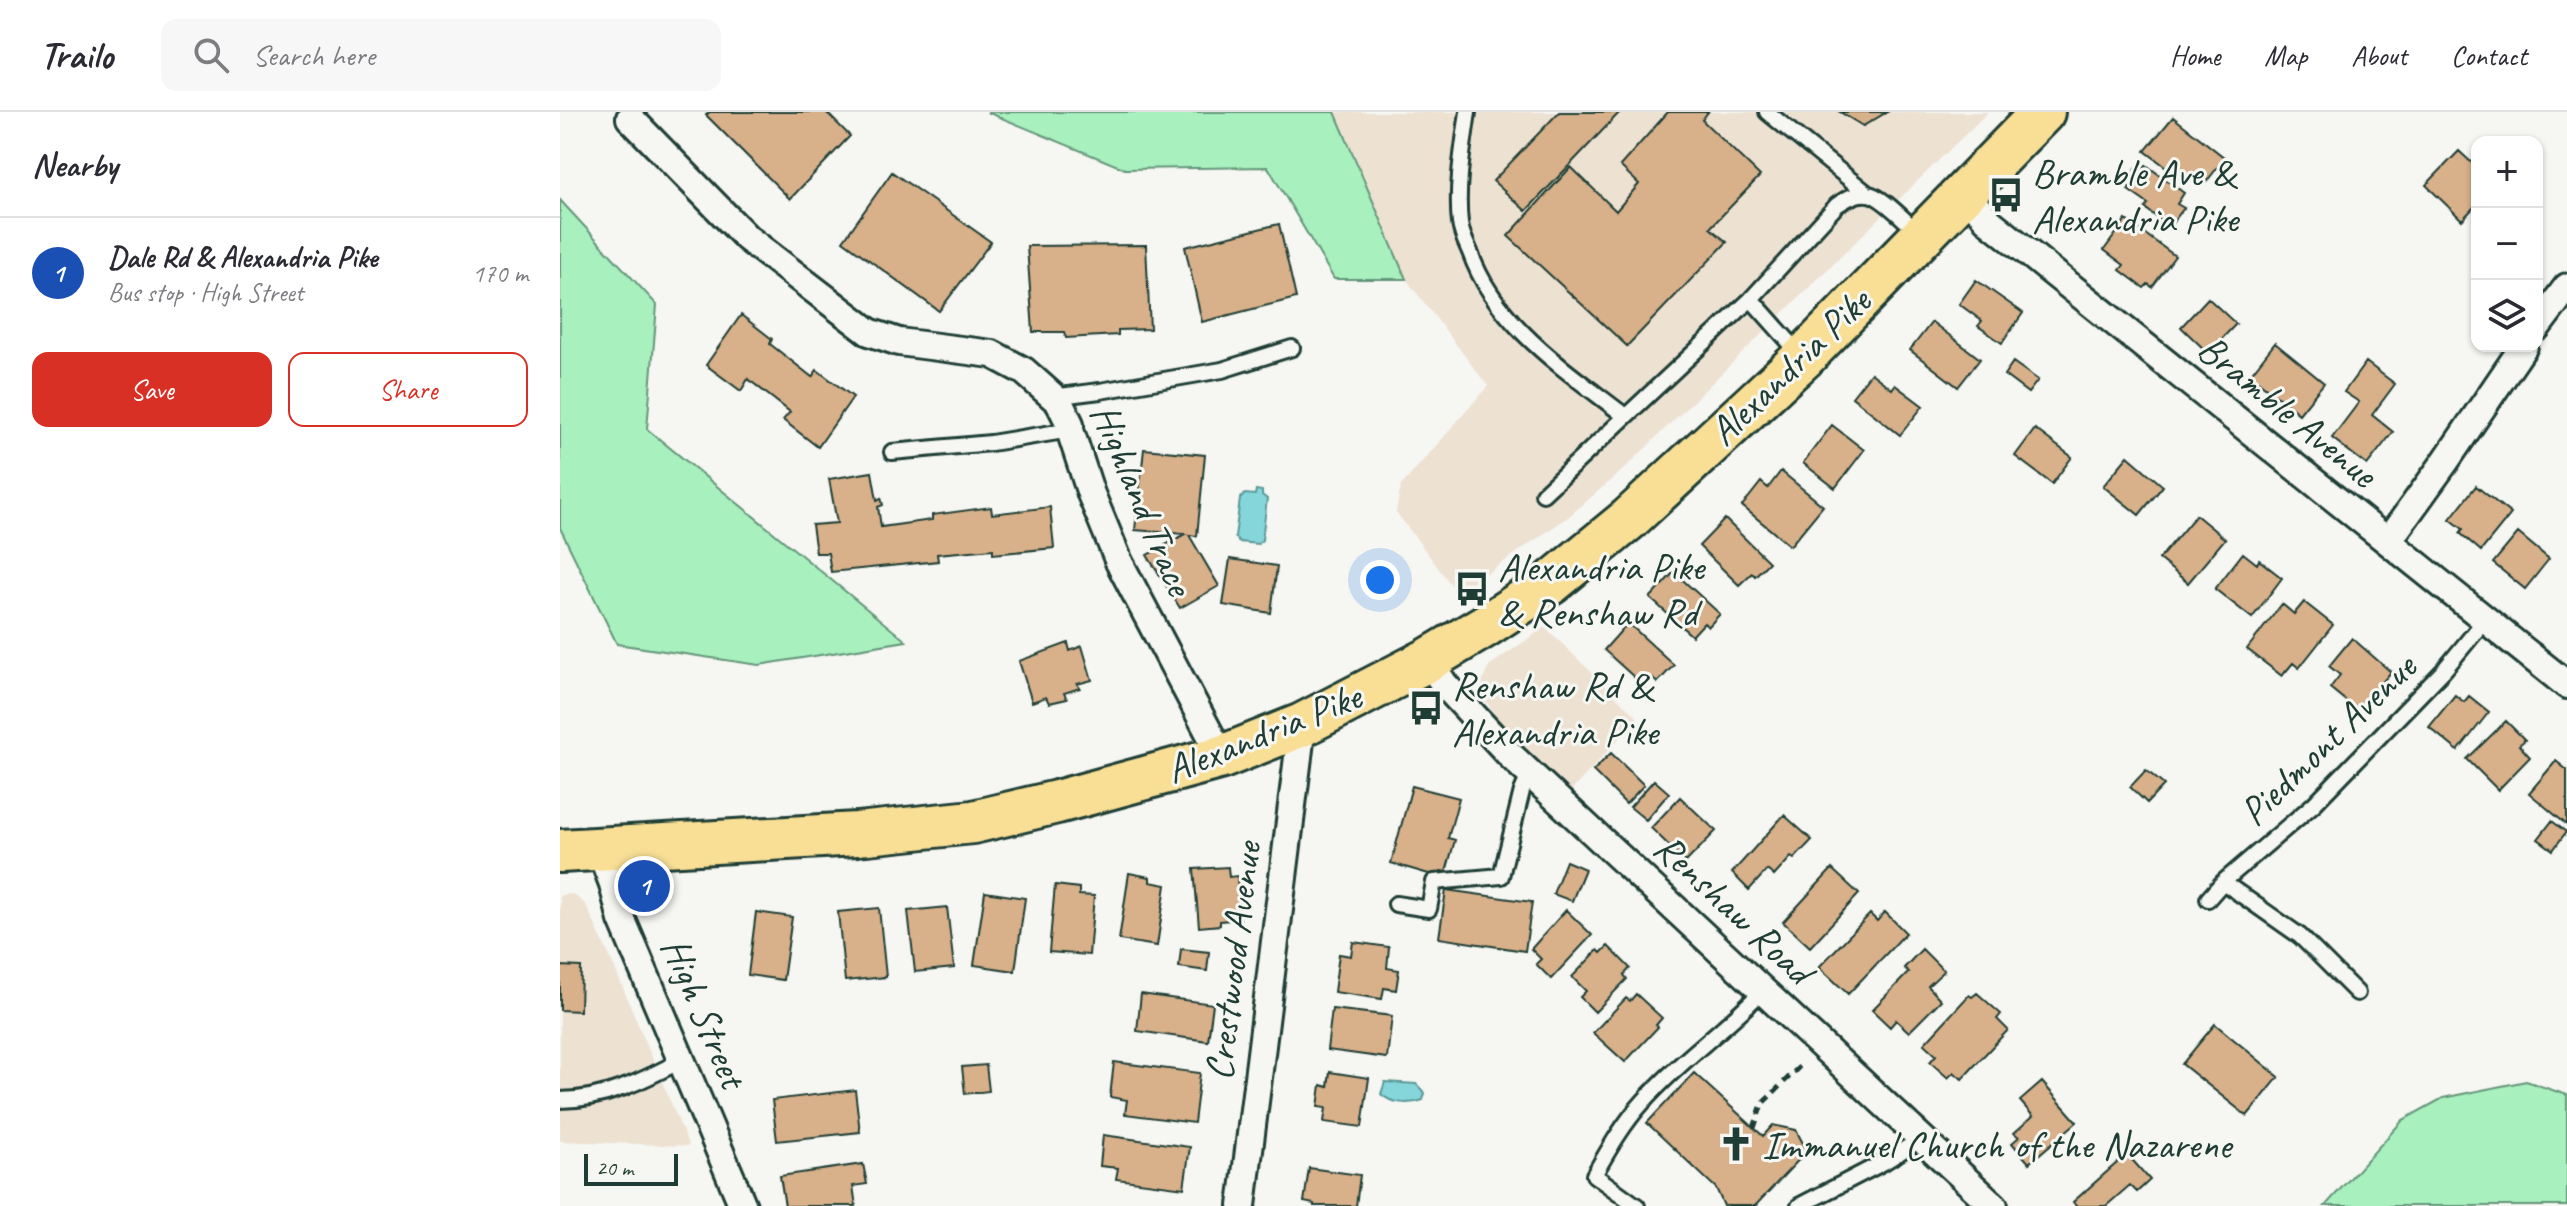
<!DOCTYPE html>
<meta charset="utf-8">
<style>
body{margin:0;font-family:Caveat,sans-serif;background:#f7f7f7;color:#2b2b33}
.controls{position:absolute;right:24px;top:24px;display:grid;overflow:hidden;border-radius:16px;box-shadow:0 2px 6px #0004}
.controls button{width:72px;height:72px;display:grid;place-items:center;padding:0;border:0;border-bottom:2px solid #e1e1e2;background:#fff;color:#2b2b33;font:40px sans-serif}
.scale{position:absolute;left:24px;bottom:20px;width:94px;box-sizing:border-box;padding-left:8px;border:4px solid #1f3d34;border-top:0;font-size:22px;line-height:28px;white-space:nowrap;color:#1f3d34;-webkit-text-stroke:6px #f6f6f2;paint-order:stroke}
.you{position:absolute;left:820px;top:468px;width:28px;height:28px;margin:-20px;border:6px solid #fff;border-radius:50%;background:#1a73e8;box-shadow:0 0 0 12px #1a73e833}
.badge{display:grid;place-items:center;width:52px;height:52px;border-radius:50%;background:#d93025;color:#fff;font-size:26px;font-weight:700}
.pin{position:absolute;translate:-50% -50%;border:4px solid #fff;box-shadow:0 2px 8px #0006}
.list{margin:0;padding:0;list-style:none}
h2{display:flex;justify-content:space-between;align-items:center;height:104px;margin:0;padding:0 32px;font-size:34px}
h2 small{font-size:26px;font-weight:400;color:#7c7c81}
.list li{display:grid;grid-template-columns:52px 1fr auto;gap:24px;align-items:center;box-sizing:border-box;height:112px;padding:0 32px;border-top:2px solid #e1e1e2}
.list b{display:block;font-size:30px;white-space:nowrap}
.list p{margin:0;font-size:26px;white-space:nowrap;color:#7c7c81}
.list em{font-size:26px;font-style:normal;color:#7c7c81}
.actions{display:flex;gap:16px;padding:24px 32px}
.actions a{flex:1;padding:18px 0;border:2px solid #d93025;border-radius:16px;text-align:center;font-size:28px;color:#d93025}
.actions .main{background:#d93025;color:#fff}
.icon{flex:none;width:44px;height:44px;fill:none;stroke:currentColor;stroke-width:2;stroke-linecap:round;stroke-linejoin:round}
.map{position:relative;flex:none;width:2007px;height:1094px;overflow:hidden}
header{display:flex;align-items:center;gap:48px;box-sizing:border-box;height:112px;padding:0 40px;background:#fff;border-bottom:2px solid #e1e1e2}
header strong{font-size:38px}
nav{display:flex;gap:44px;margin-inline-start:auto;font-size:28px}
.search{width:560px;height:72px;background:#f7f7f7;display:flex;align-items:center;gap:20px;box-sizing:border-box;padding:0 28px;border-radius:16px;color:#7c7c81;font-size:30px}
main{display:flex}
aside{flex:1;background:#fff}
.map>svg:first-child{display:block}
</style>
<header>
<strong>Trailo</strong>
<div class="search"><svg class="icon" aria-label="search" viewBox="0 0 24 24"><circle cx="10" cy="10" r="6"/><path d="M15 15l6 6"/></svg>Search here</div>
<nav><a>Home</a><a>Map</a><a>About</a><a>Contact</a></nav>
</header>
<main>
<aside>
<h2>Nearby<small></small></h2>
<ul class="list">
<li><span class="badge" style="background:#1a4fb4">1</span><div><b>Dale Rd &amp; Alexandria Pike</b><p>Bus stop · High Street</p></div><em>170 m</em></li>
</ul>
<div class="actions"><a class="main">Save</a><a>Share</a></div>
</aside>
<div class="map">
<svg width="2007" height="1094" viewBox="0 0 2007 1094">
<rect width="100%" height="100%" fill="#f6f6f2"/>
<filter id="ink" filterUnits="userSpaceOnUse"><feTurbulence type="fractalNoise" baseFrequency=".0125" numOctaves="2"/><feDisplacementMap in="SourceGraphic" scale="16" xChannelSelector="R" yChannelSelector="G"/><feConvolveMatrix kernelMatrix="1 2 1 2 8 2 1 2 1" color-interpolation-filters="sRGB"/></filter>
<g filter="url(#ink)">
<path fill="#ede1d2" d="M 775,0 L 1428,0 L 1064,357 L 1008,405 L 898,482 L 836,400 L 841,374 L 928,274 L 846,167 Z
M 985,515 L 1078,606 L 1011,679 L 940,613 L 926,589 L 922,570 L 929,554 Z
M 13,782 L 26,793 L 50,845 L 129,1034 L 0,1029 L 0,783 Z"/>
<path fill="#a8f0be" stroke="#649679" stroke-width="2" d="M 427,0 L 775,0 L 846,167 L 774,167 L 708,55 L 565,57 Z
M 0,88 L 97,193 L 87,317 L 346,529 L 199,553 L 57,532 L 0,416 Z
M 1966,969 L 2007,983 L 2007,1094 L 1765,1094 L 1843,1008 L 1883,986 Z"/>
<path fill="#84d6db" stroke="#5c9998" stroke-width="2" d="M 696,378 L 702,379 L 702,383 L 707,387 L 702,428 L 698,432 L 679,430 L 675,425 L 680,387 L 685,382 L 695,383 Z
M 825,970 L 856,972 L 865,981 L 863,988 C 850,993 831,992 821,982 Z"/>
<path fill="#d8b089" stroke="#1f3d34" stroke-width="2" d="M 150,0 L 266,0 L 290,24 L 230,87 L 146,3 Z
M 999,0 L 1060,0 L 966,99 L 933,69 Z
M 1108,0 L 1148,0 L 1142,8 L 1200,64 L 1150,116 L 1167,130 L 1067,234 L 948,124 L 1011,55 L 1056,99 L 1079,72 L 1060,54 Z
M 1280,0 L 1327,0 L 1303,14 Z
M 1613,5 L 1665,46 L 1646,70 L 1635,61 L 1626,70 L 1585,39 Z
M 1899,39 L 1913,52 L 1917,47 L 1917,92 L 1902,108 L 1866,73 Z
M 1580,52 L 1584,56 L 1586,53 L 1624,81 L 1617,92 L 1624,96 L 1609,115 L 1585,96 L 1588,92 L 1568,78 L 1570,75 L 1565,71 Z
M 332,60 L 431,130 L 379,199 L 283,129 Z
M 1566,108 L 1615,144 L 1592,175 L 1588,172 L 1584,176 L 1560,158 L 1564,153 L 1544,138 Z
M 719,112 L 736,186 L 642,210 L 625,135 Z
M 586,133 L 590,217 L 558,218 L 558,223 L 506,226 L 504,220 L 473,220 L 467,134 Z
M 1416,168 L 1463,201 L 1442,231 L 1418,214 L 1422,209 L 1399,192 Z
M 1648,186 L 1676,212 L 1648,241 L 1621,215 Z
M 181,203 L 212,227 L 210,232 L 252,265 L 257,258 L 293,285 L 258,335 L 223,308 L 230,300 L 188,267 L 181,279 L 146,253 Z
M 1372,210 L 1420,247 L 1398,275 L 1350,238 Z
M 1715,231 L 1764,271 L 1739,302 L 1690,263 Z
M 1453,250 L 1478,268 L 1468,281 L 1444,263 Z
M 1806,250 L 1835,272 L 1812,303 L 1833,320 L 1807,353 L 1772,326 L 1799,290 L 1784,280 Z
M 1311,261 L 1332,277 L 1335,273 L 1363,294 L 1340,323 L 1292,285 Z
M 1272,313 L 1304,338 L 1275,376 L 1243,351 Z
M 1475,317 L 1512,345 L 1492,372 L 1455,344 Z
M 584,337 L 645,343 L 637,424 L 629,423 L 659,474 L 620,496 L 587,443 L 625,422 L 575,418 Z
M 1568,344 L 1603,374 L 1579,403 L 1543,374 Z
M 1221,359 L 1263,394 L 1230,434 L 1182,394 L 1201,370 L 1208,376 Z
M 312,360 L 317,388 L 321,386 L 323,393 L 318,395 L 321,415 L 372,408 L 372,403 L 431,395 L 432,402 L 490,395 L 494,436 L 433,442 L 433,437 L 377,442 L 378,449 L 271,460 L 268,441 L 256,441 L 252,413 L 277,411 L 269,367 Z
M 1916,374 L 1951,402 L 1921,439 L 1900,421 L 1903,417 L 1890,407 Z
M 1636,403 L 1665,427 L 1628,471 L 1599,447 Z
M 1165,407 L 1209,450 L 1195,464 L 1192,461 L 1179,473 L 1139,434 Z
M 1958,421 L 1989,447 L 1965,477 L 1933,451 Z
M 1683,441 L 1697,452 L 1699,448 L 1722,466 L 1692,506 L 1655,477 Z
M 670,447 L 717,454 L 711,501 L 663,493 Z
M 1114,460 L 1160,502 L 1148,515 L 1144,511 L 1132,524 L 1090,486 Z
M 1744,490 L 1773,513 L 1739,556 L 1733,551 L 1722,564 L 1687,537 L 1722,492 L 1734,502 Z
M 1068,511 L 1114,553 L 1097,571 L 1093,566 L 1085,575 L 1044,538 Z
M 1792,526 L 1831,560 L 1798,599 L 1770,576 L 1780,563 L 1769,554 Z
M 508,531 L 510,539 L 522,534 L 532,568 L 517,572 L 520,576 L 504,581 L 507,587 L 489,591 L 486,585 L 472,590 L 459,549 Z
M 1895,583 L 1904,590 L 1909,584 L 1929,600 L 1898,639 L 1869,615 Z
M 1946,609 L 1965,628 L 1959,633 L 1970,645 L 1938,678 L 1907,647 Z
M 1051,641 L 1084,673 L 1066,692 L 1033,659 Z
M 1996,649 L 2007,658 L 2007,713 L 1969,681 Z
M 1586,658 L 1604,673 L 1587,691 L 1570,675 Z
M 1094,668 L 1109,681 L 1086,708 L 1070,695 Z
M 852,674 L 899,686 L 888,726 L 895,728 L 886,760 L 881,759 L 879,765 L 831,751 Z
M 1120,685 L 1156,719 L 1126,750 L 1091,716 Z
M 1224,703 L 1252,728 L 1234,747 L 1231,745 L 1214,764 L 1207,758 L 1189,778 L 1172,761 Z
M 1992,709 L 2006,720 L 1993,738 L 1978,727 Z
M 1006,749 L 1025,757 L 1012,789 L 993,782 Z
M 668,755 L 669,765 L 677,764 L 680,807 L 660,809 L 660,813 L 639,815 L 634,757 Z
M 1272,757 L 1299,782 L 1250,835 L 1223,810 Z
M 569,761 L 590,765 L 590,770 L 606,773 L 597,834 L 559,828 Z
M 495,773 L 519,776 L 519,783 L 534,784 L 529,843 L 489,840 Z
M 886,778 L 972,790 L 965,839 L 879,826 Z
M 425,780 L 465,786 L 455,859 L 414,853 Z
M 387,795 L 394,856 L 355,860 L 348,799 Z
M 319,796 L 326,865 L 285,869 L 278,800 Z
M 1006,798 L 1032,823 L 991,867 L 976,852 L 981,847 L 971,837 Z
M 196,800 L 232,805 L 223,868 L 188,863 Z
M 1325,800 L 1346,821 L 1288,882 L 1259,855 L 1310,802 L 1317,809 Z
M 793,830 L 829,835 L 827,856 L 839,858 L 836,878 L 824,876 L 822,887 L 774,880 L 779,842 L 791,844 Z
M 1048,834 L 1070,856 L 1064,863 L 1067,867 L 1035,900 L 1020,885 L 1026,879 L 1012,865 L 1038,838 L 1041,841 Z
M 621,837 L 649,840 L 647,859 L 619,855 Z
M 1362,837 L 1384,859 L 1368,874 L 1381,888 L 1349,920 L 1336,908 L 1330,915 L 1312,898 L 1349,860 L 1344,856 Z
M 0,854 L 21,855 L 20,899 L 0,898 Z
M 1417,881 L 1441,902 L 1437,907 L 1448,918 L 1402,967 L 1394,960 L 1388,966 L 1370,950 L 1376,943 L 1364,932 L 1409,883 L 1412,885 Z
M 581,882 L 653,892 L 648,929 L 577,919 Z
M 1076,882 L 1102,906 L 1096,913 L 1098,915 L 1065,950 L 1033,921 L 1066,886 L 1070,889 Z
M 772,897 L 832,904 L 827,946 L 767,938 Z
M 1655,912 L 1719,965 L 1687,1004 L 1622,952 Z
M 554,950 L 640,961 L 634,1011 L 565,1002 L 567,988 L 550,985 Z
M 426,953 L 429,979 L 405,982 L 402,955 Z
M 770,960 L 809,966 L 802,1015 L 764,1010 L 766,996 L 758,995 L 761,973 L 768,975 Z
M 1134,961 L 1203,1024 L 1213,1013 L 1236,1018 L 1247,1039 L 1195,1094 L 1164,1094 L 1156,1076 L 1087,1011 Z
M 1482,970 L 1517,1010 L 1469,1051 L 1452,1031 L 1459,1025 L 1454,1021 L 1473,1004 L 1460,989 Z
M 295,978 L 300,1020 L 217,1029 L 212,988 Z
M 543,1023 L 630,1035 L 624,1076 L 556,1067 L 558,1056 L 540,1054 Z
M 1567,1042 L 1590,1068 L 1577,1080 L 1570,1073 L 1546,1094 L 1516,1094 L 1513,1090 Z
M 303,1052 L 307,1072 L 293,1074 L 296,1094 L 225,1094 L 220,1064 Z
M 749,1056 L 800,1063 L 796,1094 L 754,1094 L 754,1092 L 744,1090 Z"/>
<g fill="none" stroke-linecap="round" stroke-linejoin="round">
<g stroke="#1f3d34" stroke-width="20">
<path id="service" d="M 908,0 C 903,35 896,76 900,111 C 901,121 906,131 910,140 C 936,214 1006,258 1065,304
M 1207,0 L 1308,82
M 1191,187 L 1240,242
M 492,285 L 540,279 L 662,258 L 732,236
M 332,340 L 431,331 L 510,318
M 983,382 L 1191,187 L 1277,93 C 1286,87 1297,80 1308,82 C 1322,83 1349,113 1361,123
M 1663,770 L 1740,824 L 1797,881
M 1648,787 L 1663,770 L 1754,692 L 1884,558 L 1925,508
M 836,792 L 869,797 L 874,770 L 941,764 L 962,679 L 970,661
M 0,988 C 44,988 84,968 122,948
M 1077,1094 L 1034,1063 C 1049,1037 1063,1012 1083,990 C 1119,949 1165,918 1203,878
M 1239,1094 L 1324,1050 L 1361,1027"/>
</g>
<g stroke="#1f3d34" stroke-width="32">
<path id="minor" d="M 70,6 L 187,126 L 309,220 L 339,230 L 432,242 L 464,259 L 499,290 L 510,312 L 510,318 L 531,382 L 559,450 L 662,645
M 1403,80 L 1430,110 L 2007,573
M 1977,215 L 2007,175
M 1828,429 L 1885,350 L 1964,234
M 868,548 L 884,572 L 951,644 L 1434,1094
M 39,735 L 53,772 L 62,808 L 183,1094
M 682,1094 L 742,613"/>
</g>
<g stroke="#1f3d34" stroke-width="48">
<path id="primary" d="M 0,739 L 297,722 L 413,710 L 497,690 L 662,645 L 742,613 L 868,548 L 925,514 L 991,471 L 1069,407 L 1243,246 L 1483,0"/>
</g>
<path stroke="#1f3d34" stroke-width="5" stroke-dasharray="8 6" stroke-linecap="butt" d="M 1194,1016 L 1202,992 L 1243,951"/>
<use href="#service" stroke="#f6f6f2" stroke-width="14"/>
<use href="#minor" stroke="#f6f6f2" stroke-width="26"/>
<use href="#primary" stroke="#f9df96" stroke-width="42"/>
</g>
</g>
<defs>
<g id="bus-bare" transform="scale(2.76)"><path d="M-5-6H5V4H4V6H2V4H-2V6H-4V4H-5ZM-3.5-4V0h7V-4ZM-3.5 1.2v1.5H-2V1.2ZM2 1.2v1.5H3.5V1.2Z" fill="#1f3d34" stroke="#f6f6f2" stroke-width="2.5" paint-order="stroke"/></g>
<g id="church-bare" transform="scale(2.76)"><path d="M-1.2-6h2.4v3.5h3.3v2.4h-3.3V6h-2.4V-.1h-3.3v-2.4h3.3Z" fill="#1f3d34" stroke="#f6f6f2" stroke-width="2.5" paint-order="stroke"/></g>
</defs>
<g fill-rule="evenodd">
<use href="#bus-bare" x="1446" y="83"/>
<use href="#bus-bare" x="912" y="477"/>
<use href="#bus-bare" x="866" y="596"/>
<use href="#church-bare" x="1176" y="1032"/>
</g>
<g text-anchor="middle" stroke-width="6" stroke-linejoin="round" paint-order="stroke">
<g font-size="40" fill="#1f3d34" stroke="#f6f6f2" text-anchor="start">
<text x="1472" y="74">Bramble Ave &amp;<tspan x="1472" dy="46">Alexandria Pike</tspan></text>
<text x="938" y="468">Alexandria Pike<tspan x="938" dy="46">&amp; Renshaw Rd</tspan></text>
<text x="892" y="587">Renshaw Rd &amp;<tspan x="892" dy="46">Alexandria Pike</tspan></text>
<text x="1202" y="1046">Immanuel Church of the Nazarene</text>
</g>
<g font-size="40" fill="#1f3d34" stroke="#f6f6f2">
<text transform="translate(1229 254) rotate(-44)" y="14">Alexandria Pike</text>
<text transform="translate(1728 298) rotate(39)" y="14">Bramble Avenue</text>
<text transform="translate(583 387) rotate(67)" y="14">Highland Trace</text>
<text transform="translate(703 620) rotate(-22)" y="14">Alexandria Pike</text>
<text transform="translate(1767 627) rotate(-44)" y="14">Piedmont Avenue</text>
<text transform="translate(1174 796) rotate(43)" y="14">Renshaw Road</text>
<text transform="translate(672 849) rotate(-83)" y="14">Crestwood Avenue</text>
<text transform="translate(145 900) rotate(67)" y="14">High Street</text>
</g>
</g>
</svg>
<div class="controls">
<button>+</button>
<button>−</button>
<button><svg class="icon" aria-label="layers" viewBox="0 0 24 24"><path d="M12 4l9 5-9 5-9-5zM3 14l9 5 9-5"/></svg></button>
</div>
<div class="scale">20 m</div>
<div class="you"></div>
<div class="pin badge" style="left:84px;top:774px;background:#1a4fb4">1</div>
</div>
</main>
